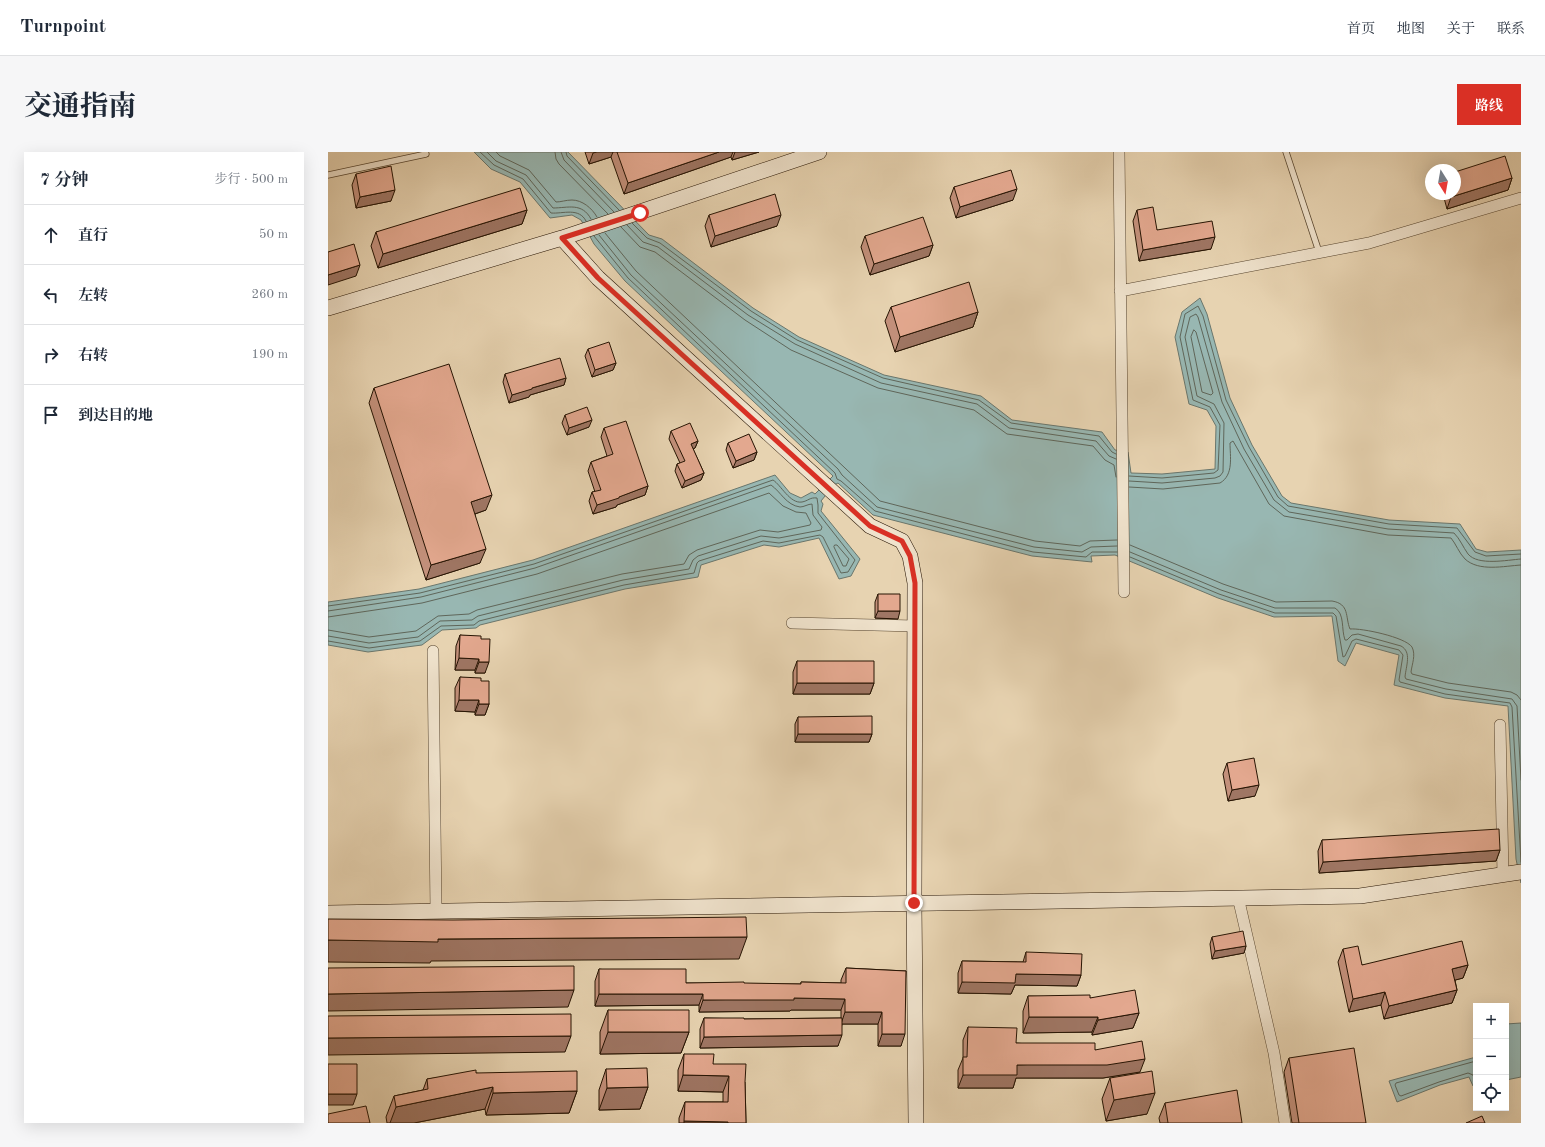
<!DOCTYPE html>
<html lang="zh">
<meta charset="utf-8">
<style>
body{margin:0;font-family:"Old Standard TT","Noto Serif SC",serif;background:#f6f6f7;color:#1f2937}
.controls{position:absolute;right:12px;bottom:12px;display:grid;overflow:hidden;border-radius:0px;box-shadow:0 4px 16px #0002}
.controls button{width:36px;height:36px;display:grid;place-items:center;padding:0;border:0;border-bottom:1px solid #e0e1e3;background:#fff;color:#1f2937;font:20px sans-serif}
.compass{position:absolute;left:1097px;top:12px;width:36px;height:36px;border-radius:50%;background:#fff;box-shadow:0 4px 16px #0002;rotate:169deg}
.stop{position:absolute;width:12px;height:12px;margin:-9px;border:3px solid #d93025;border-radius:50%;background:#fff}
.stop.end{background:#d93025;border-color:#fff;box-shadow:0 1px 4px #0008}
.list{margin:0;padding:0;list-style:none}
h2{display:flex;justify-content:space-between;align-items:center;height:52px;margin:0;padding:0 16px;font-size:17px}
h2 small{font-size:13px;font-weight:400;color:#747a83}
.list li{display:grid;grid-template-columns:26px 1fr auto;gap:12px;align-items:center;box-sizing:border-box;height:60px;padding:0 16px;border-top:1px solid #e0e1e3}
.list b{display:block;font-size:15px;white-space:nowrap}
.list em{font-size:13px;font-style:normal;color:#747a83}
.icon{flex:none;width:22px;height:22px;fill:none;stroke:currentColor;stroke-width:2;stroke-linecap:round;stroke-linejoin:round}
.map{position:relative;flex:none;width:1193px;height:971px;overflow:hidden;border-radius:0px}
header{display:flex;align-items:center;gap:24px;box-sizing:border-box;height:56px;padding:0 20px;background:#fff;border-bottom:1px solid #e0e1e3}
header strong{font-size:19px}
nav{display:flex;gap:22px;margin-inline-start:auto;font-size:14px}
.intro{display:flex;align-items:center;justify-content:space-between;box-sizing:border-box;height:96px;padding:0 24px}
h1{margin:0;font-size:28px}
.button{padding:10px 18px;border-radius:0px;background:#d93025;color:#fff;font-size:14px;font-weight:700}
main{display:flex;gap:24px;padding:0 24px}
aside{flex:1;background:#fff;border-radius:0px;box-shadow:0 4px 16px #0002}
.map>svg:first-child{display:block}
</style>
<header>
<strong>Turnpoint</strong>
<nav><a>首页</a><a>地图</a><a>关于</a><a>联系</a></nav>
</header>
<div class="intro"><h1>交通指南</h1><a class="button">路线</a></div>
<main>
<aside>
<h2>7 分钟<small>步行 · 500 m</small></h2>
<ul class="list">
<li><svg class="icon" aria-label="ahead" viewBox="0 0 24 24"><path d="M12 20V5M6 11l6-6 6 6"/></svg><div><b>直行</b></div><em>50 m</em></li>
<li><svg class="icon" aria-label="left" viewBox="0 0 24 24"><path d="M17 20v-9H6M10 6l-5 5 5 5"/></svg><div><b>左转</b></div><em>260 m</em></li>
<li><svg class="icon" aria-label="right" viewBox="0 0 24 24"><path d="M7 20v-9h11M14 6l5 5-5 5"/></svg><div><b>右转</b></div><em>190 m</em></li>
<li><svg class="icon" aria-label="arrive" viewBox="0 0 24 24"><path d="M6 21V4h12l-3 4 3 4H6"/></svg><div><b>到达目的地</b></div></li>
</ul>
</aside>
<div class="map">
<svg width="1193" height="971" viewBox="0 0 1193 971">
<rect width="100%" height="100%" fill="#e7d3b1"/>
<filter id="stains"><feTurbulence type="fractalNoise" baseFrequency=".005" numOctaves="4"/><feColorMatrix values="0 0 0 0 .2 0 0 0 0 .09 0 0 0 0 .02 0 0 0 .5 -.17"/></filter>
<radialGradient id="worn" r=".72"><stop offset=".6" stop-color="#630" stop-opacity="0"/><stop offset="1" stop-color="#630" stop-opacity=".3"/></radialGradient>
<path fill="#98b7b2" stroke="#6a766c" d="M 146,0 L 240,0 L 321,83 L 334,87 L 425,156 L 471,185 L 556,223 L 653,244 L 684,268 L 774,280 L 787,298 L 800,300 L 803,321 L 834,322 L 887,317 L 888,274 L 879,258 L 861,252 L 847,185 L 854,160 L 872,146 L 879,162 L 902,246 L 924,293 L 954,344 L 963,351 L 1061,368 L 1132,372 L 1148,397 L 1159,400 L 1193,398 L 1193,731 L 1188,707 L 1180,554 L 1117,546 L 1066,533 L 1071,503 L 1028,491 L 1017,514 L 1010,509 L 1004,464 L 946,465 L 890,446 L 787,403 L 763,404 L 764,410 L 704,404 L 545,363 L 510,331 L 506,333 L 493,349 L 495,352 L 493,359 L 532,407 L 523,424 L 511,427 L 491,386 L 451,395 L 436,393 L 373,413 L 370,425 L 297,437 L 152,473 L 148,476 L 114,478 L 94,493 L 40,500 L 0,493 L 0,450 L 91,437 L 205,408 L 447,323 L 462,341 L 473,346 L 484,340 L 487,342 L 505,324 L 297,129 L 266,92 L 253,68 L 244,63 L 222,66 L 192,30 L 163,17 Z
M 1193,871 L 1193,925 L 1178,928 L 1178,872 Z
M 1148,905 L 1148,934 L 1145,934 L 1141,925 L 1112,933 L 1069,950 L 1061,929 Z"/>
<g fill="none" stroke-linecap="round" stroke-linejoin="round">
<path stroke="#5f665a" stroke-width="1" d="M 152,0 L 166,13 L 195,27 L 223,61 C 235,62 251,55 258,69
M 159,0 L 168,9 L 198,23 L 225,56 C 240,56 254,50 263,67
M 168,0 L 172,4 L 201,18 L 228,50 C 233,50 238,48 244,48 C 254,48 264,56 269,65
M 227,0 L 228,7 L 231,12 L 280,62
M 233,0 L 236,8 L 286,60
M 238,0 L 239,4 L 291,58
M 304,71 L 319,86 L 332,91 L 423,159 L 469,188 L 555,226 L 651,248 L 683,271 L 771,284 L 784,300 L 788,302
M 299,73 L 315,90 L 330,95 L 420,163 L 467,192 L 553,231 L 649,252 L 681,276 L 768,289 L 781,304 L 788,307
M 293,75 L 312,95 L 327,100 L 417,168 L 463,198 L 550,236 L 646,258 L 679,282 L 765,294 L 777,308 L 786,313 L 788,325
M 277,81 L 308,119 L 552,349 L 707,389 L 752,394 L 762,389 L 789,388
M 271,83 L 303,123 L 510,317 L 514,323 L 549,355 L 706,395 L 754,400 L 763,395 L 789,394
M 266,84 L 300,126 L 507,321 L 509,327 L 513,329 L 547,359 L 705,400 L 758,405 L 764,400 L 789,400
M 866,178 L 868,180 L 885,241 L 883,243 L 874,240 L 863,185 Z
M 801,324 L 834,326 L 886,321 L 890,318 L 892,273 L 882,255 L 865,248 L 852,185 L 857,162 L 870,154 L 875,164 L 898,248 L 921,295 L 950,345 L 960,354 L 1061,372 L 1129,376 L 1147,400 L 1158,404 L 1193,402
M 801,329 L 834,331 L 887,326 L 892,324 L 895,320 L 896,271 L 886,252 L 869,244 L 857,185 L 862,165 L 868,162 L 870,165 L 894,250 L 916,297 L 946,348 L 961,360 L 1060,377 L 1126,381 C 1132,387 1135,395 1140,402 C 1150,414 1179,408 1193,407
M 801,335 L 835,337 L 892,331 C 906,323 902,304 902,291 L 905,289 L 941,352 L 956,364 L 1060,383 L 1123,386 C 1128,392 1131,401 1137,407 C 1151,420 1176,414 1193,413
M 507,393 L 509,393 L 521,407 L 518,414 L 515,414 L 506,395 Z
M 802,393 L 895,432 L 948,450 L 1004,449 C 1022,452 1017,465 1022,477 C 1034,476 1077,485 1084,495 C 1088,503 1084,512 1083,520 L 1084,522 L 1120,531 L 1183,540 L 1189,543 L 1193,548
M 802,400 L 893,438 L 947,456 L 1007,456 C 1017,462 1013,477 1017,488 L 1019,488 L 1024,483 L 1030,482 L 1073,494 C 1084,500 1078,514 1077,525 L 1078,527 L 1118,537 L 1184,547 L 1189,554 L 1193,628
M 802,405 L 891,442 L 947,461 L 1005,461 L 1008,464 L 1015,505 L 1017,504 L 1024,489 L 1028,487 L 1071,498 L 1075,503 L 1071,528 L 1072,530 L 1117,542 L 1182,551 L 1184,555 L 1193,710
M 0,454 L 92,441 L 206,412 L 445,328 C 453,333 462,352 474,350 C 480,349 482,345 489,346 L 490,353 L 490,361 L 527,408 L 520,420 L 513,421 L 495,385 L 492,383 L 451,391 L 435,389 L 371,409 L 369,411 L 366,421 L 296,433 L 151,469 L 146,473 L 113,474 L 92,489 L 41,496 L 0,489
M 0,459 L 93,445 L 207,416 L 443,333 C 453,340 458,353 472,355 C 476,355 480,352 484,352 L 485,363 L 494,375 L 493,378 L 451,386 L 433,384 L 370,404 L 365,408 L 361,417 L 295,428 L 150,464 L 144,468 L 112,469 L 90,485 L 41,491 L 0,484
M 0,465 L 94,451 L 209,422 L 441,341 L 455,354 L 468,360 L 478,361 L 483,371 L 482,373 L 450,380 L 432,378 L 369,398 L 361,403 L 356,412 L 294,422 L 149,458 L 141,462 L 110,464 L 88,479 L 41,485 L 0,478
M 1148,909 L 1068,931 L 1067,933 L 1071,943 L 1073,944 L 1111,930 L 1140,921 L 1145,923 L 1148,930"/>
<g stroke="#56442e" stroke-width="7">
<path id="lane" d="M 958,0 L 991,100
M 0,23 L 98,2"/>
</g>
<g stroke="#56442e" stroke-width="12">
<path id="street" d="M 791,0 L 796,440
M 792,139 L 1041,91 L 1193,46
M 464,471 L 587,474
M 105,499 L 108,759
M 1172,573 L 1175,723
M 910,745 L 946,901 L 957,971"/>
</g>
<g stroke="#261403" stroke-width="16">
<path id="secondary" d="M 234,86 L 270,126 L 542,374 L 574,389 L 582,404 L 587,431 L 586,751 L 588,971
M 0,156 L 234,86 L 491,0
M 0,761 L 1032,744 L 1193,720"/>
</g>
<use href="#lane" stroke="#efe2cc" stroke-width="5.5"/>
<use href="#street" stroke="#efe2cc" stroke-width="11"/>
<use href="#secondary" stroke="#efe2cc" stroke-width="15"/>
</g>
<path fill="#c3907b" stroke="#261403" d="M 257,0 L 431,0 L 404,8 L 403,5 L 296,42 L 283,5 L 261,12 Z
M 28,22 L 63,49 L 28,56 L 24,33 Z
M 1184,26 L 1180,38 L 1119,57 L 1115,42 L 1127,42 Z
M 626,35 L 685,48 L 628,66 L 622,46 Z
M 199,58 L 194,72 L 50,116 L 43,94 L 48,80 Z
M 809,58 L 829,78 L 883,97 L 811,109 L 805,69 Z
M 381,63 L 449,74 L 383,95 L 377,74 Z
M 537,84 L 605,93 L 601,104 L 542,123 L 533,95 Z
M 563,155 L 650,160 L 645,175 L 567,200 L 557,169 Z
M 260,197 L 288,211 L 285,218 L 264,225 L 257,204 Z
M 177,222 L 238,226 L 236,233 L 202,243 L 201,245 L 181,251 L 175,230 Z
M 46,236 L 158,358 L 147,362 L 152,411 L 98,428 L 41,251 Z
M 237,263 L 261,275 L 239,283 L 234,271 Z
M 276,276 L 320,334 L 317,343 L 289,353 L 288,355 L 265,362 L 261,349 L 264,340 L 267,340 L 260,319 L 263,310 L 279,304 L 273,285 Z
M 343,279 L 370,289 L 367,296 L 365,297 L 376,321 L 373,328 L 354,336 L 347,319 L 349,312 L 352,311 L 341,287 Z
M 400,291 L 429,300 L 426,308 L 405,316 L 398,298 Z
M 550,442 L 570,467 L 547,466 L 547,450 Z
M 132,483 L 153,487 L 157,521 L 147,521 L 147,518 L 127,518 L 128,494 Z
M 469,509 L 546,531 L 542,542 L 465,542 L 465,520 Z
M 132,525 L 153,529 L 161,552 L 157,563 L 147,563 L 147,560 L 127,559 L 127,536 Z
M 470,565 L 544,582 L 541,590 L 467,590 L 467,572 Z
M 899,611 L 927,644 L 900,649 L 895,622 Z
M 994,688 L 1172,698 L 1168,709 L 991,721 L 990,699 Z
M 884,785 L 918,794 L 916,801 L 884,807 L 882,792 Z
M 1015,797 L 1034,813 L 1140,813 L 1135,826 L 1127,828 L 1129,838 L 1124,851 L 1056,867 L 1053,853 L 1021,860 L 1010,810 Z
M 698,800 L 753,823 L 749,834 L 687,833 L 683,842 L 630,841 L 630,821 L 634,809 L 695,810 Z
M 518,816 L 578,819 L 573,894 L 550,894 L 550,872 L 514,872 L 510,894 L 372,896 L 372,877 L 376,866 L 416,867 L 513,866 L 513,858 L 463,858 L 462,859 L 371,860 L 371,853 L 267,854 L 267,829 L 271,817 L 358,831 L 473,832 L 473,830 L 513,831 L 513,828 Z
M 700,844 L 762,846 L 811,861 L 805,876 L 764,883 L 764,880 L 695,881 L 695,859 Z
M 280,858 L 361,880 L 353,901 L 272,902 L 272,880 Z
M 640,875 L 688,891 L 767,898 L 812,920 L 775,926 L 688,926 L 685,936 L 630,936 L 630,918 L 635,906 L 635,888 Z
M 356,902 L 385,912 L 417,930 L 418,971 L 351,971 L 351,966 L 357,950 L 395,950 L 395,940 L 350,939 L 350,918 Z
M 961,906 L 1038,971 L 964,971 L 956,920 Z
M 278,917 L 320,935 L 312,957 L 271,958 L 271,938 Z
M 148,921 L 249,939 L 241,961 L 158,963 L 157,957 L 86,971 L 59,971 L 58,965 L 66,944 L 95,938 L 99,927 Z
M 782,926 L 819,962 L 778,969 L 774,947 Z
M 837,951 L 914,971 L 832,971 L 831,966 Z"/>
<path fill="#9f7664" stroke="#261403" d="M 269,0 L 285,0 L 283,5 L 261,12 L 265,1 Z
M 391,0 L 405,0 L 403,5 L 296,42 L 300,31 Z
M 407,0 L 431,0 L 404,8 Z
M 1184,26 L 1180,38 L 1119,57 L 1123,45 Z
M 689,37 L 685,48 L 628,66 L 632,55 Z
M 67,38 L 63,49 L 28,56 L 32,45 Z
M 199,58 L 194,72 L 50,116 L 55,102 Z
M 453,63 L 449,74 L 383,95 L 387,84 Z
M 887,85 L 883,97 L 811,109 L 815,98 Z
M 605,93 L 601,104 L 542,123 L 546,112 Z
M 32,113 L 28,124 L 0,133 L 0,123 Z
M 650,160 L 645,175 L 567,200 L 572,185 Z
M 288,211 L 285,218 L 264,225 L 267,218 Z
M 238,226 L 236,233 L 202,243 L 201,245 L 181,251 L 184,243 L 204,236 Z
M 264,268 L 261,275 L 239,283 L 241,276 Z
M 370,289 L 367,296 L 361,299 L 363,292 Z
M 429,300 L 426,308 L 405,316 L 408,309 Z
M 376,321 L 373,328 L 354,336 L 357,329 Z
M 320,334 L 317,343 L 289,353 L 288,355 L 265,362 L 269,353 Z
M 164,343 L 158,358 L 138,365 L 143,350 Z
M 158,397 L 152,411 L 98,428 L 103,413 Z
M 550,459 L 572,459 L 570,467 L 547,466 Z
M 131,506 L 151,507 L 147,518 L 127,518 Z
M 151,510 L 161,510 L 157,521 L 147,521 Z
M 469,531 L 546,531 L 542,542 L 465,542 Z
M 131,548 L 151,548 L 147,560 L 127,559 Z
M 151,552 L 161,552 L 157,563 L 147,563 Z
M 470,582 L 544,582 L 541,590 L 467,590 Z
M 931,633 L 927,644 L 900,649 L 904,638 Z
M 1172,698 L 1168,709 L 991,721 L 995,710 Z
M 419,785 L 411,807 L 103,809 L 102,811 L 0,810 L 0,788 Z
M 918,794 L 916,801 L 884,807 L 887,799 Z
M 1140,813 L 1135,826 L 1120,830 L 1124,817 Z
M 688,822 L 753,823 L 749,834 L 687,833 L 683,842 L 630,841 L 634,830 Z
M 246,838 L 240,855 L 0,859 L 0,842 Z
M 1129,838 L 1124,851 L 1056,867 L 1061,854 Z
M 1057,840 L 1053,853 L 1021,860 L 1025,847 Z
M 271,842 L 375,842 L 371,853 L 267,854 Z
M 466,846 L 517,847 L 513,858 L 463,858 L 462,859 L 371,860 L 375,848 Z
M 517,860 L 554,860 L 550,872 L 513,872 Z
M 811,861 L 805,876 L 764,883 L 770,868 Z
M 701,865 L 770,865 L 764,880 L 695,881 Z
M 280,880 L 361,880 L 353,901 L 272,902 Z
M 554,882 L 577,882 L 573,894 L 550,894 Z
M 514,883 L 510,894 L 372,896 L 376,885 Z
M 243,884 L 237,900 L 0,903 L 0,886 Z
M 817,907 L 812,920 L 775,926 L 688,926 L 685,936 L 630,936 L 635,923 L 689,913 Z
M 355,923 L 401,924 L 395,940 L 350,939 Z
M 165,935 L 157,957 L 86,971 L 62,971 L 68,955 Z
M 320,935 L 312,957 L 271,958 L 279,936 Z
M 249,939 L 241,961 L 158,963 L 165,941 Z
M 827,941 L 819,962 L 778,969 L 786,948 Z
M 0,942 L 29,942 L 25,953 L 0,953 Z
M 356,969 L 400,970 L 400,971 L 356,971 Z"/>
<path fill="#e3a88f" stroke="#261403" d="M 289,0 L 391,0 L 300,31 Z
M 1177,4 L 1184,26 L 1123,45 L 1122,42 L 1127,42 L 1127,20 Z
M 63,14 L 67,38 L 32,45 L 28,22 Z
M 683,18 L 689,37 L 632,55 L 626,35 Z
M 192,36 L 199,58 L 55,102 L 48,80 Z
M 447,42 L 453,63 L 387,84 L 381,63 Z
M 825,55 L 829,78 L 884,69 L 887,85 L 815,98 L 809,58 Z
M 595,65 L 605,93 L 546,112 L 537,84 Z
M 26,92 L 32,113 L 0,123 L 0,100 Z
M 641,130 L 650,160 L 572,185 L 563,155 Z
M 281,190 L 288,211 L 267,218 L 260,197 Z
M 232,206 L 238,226 L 204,236 L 204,237 L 184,243 L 177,222 Z
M 121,212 L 164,343 L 143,350 L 158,397 L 103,413 L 46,236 Z
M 259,255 L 264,268 L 241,276 L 237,263 Z
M 298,269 L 320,334 L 291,345 L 291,346 L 269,353 L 264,340 L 273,338 L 263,310 L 285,302 L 276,276 Z
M 362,271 L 370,289 L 363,292 L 376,321 L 357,329 L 349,312 L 357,309 L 343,279 Z
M 421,282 L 429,300 L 408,309 L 400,291 Z
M 550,442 L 572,442 L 572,459 L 550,459 Z
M 132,483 L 153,484 L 153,487 L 162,487 L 161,510 L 151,510 L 151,507 L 131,506 Z
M 469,509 L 546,509 L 546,531 L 469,531 Z
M 132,525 L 153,526 L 153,529 L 161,529 L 161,552 L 151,552 L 151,548 L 131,548 Z
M 544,564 L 544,582 L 470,582 L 470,565 Z
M 926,606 L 931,633 L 904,638 L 899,611 Z
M 1171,677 L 1172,698 L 995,710 L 994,688 Z
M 418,765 L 419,785 L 110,787 L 110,790 L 0,788 L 0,767 L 125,768 Z
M 915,779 L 918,794 L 887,799 L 884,785 Z
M 1134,789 L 1140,813 L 1124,817 L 1129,838 L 1061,854 L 1057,840 L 1025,847 L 1015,797 L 1030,794 L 1034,813 Z
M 698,800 L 754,802 L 753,823 L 688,822 L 687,831 L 634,830 L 634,809 L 698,810 Z
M 246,814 L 246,838 L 0,842 L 0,816 Z
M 518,816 L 578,819 L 577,882 L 554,882 L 554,860 L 517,860 L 517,847 L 466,846 L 466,848 L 375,848 L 375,842 L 271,842 L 271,817 L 358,817 L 358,831 L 416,830 L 416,831 L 473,832 L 473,830 L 518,831 Z
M 807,838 L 811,861 L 770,868 L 770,865 L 701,865 L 700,844 L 762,843 L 762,846 Z
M 280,858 L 361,858 L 361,880 L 280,880 Z
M 243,862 L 243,884 L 0,886 L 0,864 Z
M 376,866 L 416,866 L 416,867 L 514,866 L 514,883 L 376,885 Z
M 640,875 L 689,876 L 688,891 L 767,891 L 767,898 L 814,889 L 817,907 L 779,913 L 689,913 L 689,923 L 635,923 L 635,905 L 639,905 Z
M 1026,896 L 1038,971 L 971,971 L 961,906 Z
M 356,902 L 386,902 L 385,912 L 418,912 L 417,930 L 418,971 L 400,971 L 400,970 L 356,969 L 357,950 L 400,950 L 401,924 L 355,923 Z
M 0,912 L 29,912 L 29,942 L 0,942 Z
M 319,916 L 320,935 L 279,936 L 278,917 Z
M 148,918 L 148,921 L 249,919 L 249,939 L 165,941 L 165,935 L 68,955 L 66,944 L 100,937 L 99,927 Z
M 824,919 L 827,941 L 786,948 L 782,926 Z
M 909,938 L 914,971 L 840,971 L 837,951 Z
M 38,954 L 42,971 L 0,971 L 0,962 Z
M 1154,964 L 1157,971 L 1138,971 Z"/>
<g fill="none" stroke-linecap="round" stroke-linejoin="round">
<path stroke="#d93025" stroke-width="5" d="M 312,61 L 234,86 L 270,126 L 542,374 L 574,389 L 582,404 L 587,431 L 586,751"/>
</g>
<rect width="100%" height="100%" filter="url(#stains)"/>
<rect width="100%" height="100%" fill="url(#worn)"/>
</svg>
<div class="controls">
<button>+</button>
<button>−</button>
<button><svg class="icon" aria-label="locate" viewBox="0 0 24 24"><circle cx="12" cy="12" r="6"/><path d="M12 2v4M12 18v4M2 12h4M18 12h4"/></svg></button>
</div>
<svg class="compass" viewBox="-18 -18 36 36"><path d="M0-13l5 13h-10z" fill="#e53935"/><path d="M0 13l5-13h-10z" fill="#747a83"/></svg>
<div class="stop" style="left:312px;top:61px"></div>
<div class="stop end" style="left:586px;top:751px"></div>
</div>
</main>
